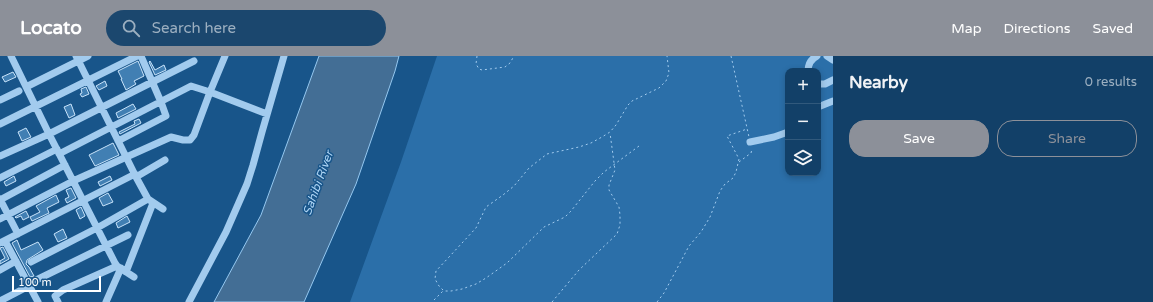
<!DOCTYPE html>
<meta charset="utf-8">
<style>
body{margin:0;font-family:"Varela Round",sans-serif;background:#1b476e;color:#f1f3f6}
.controls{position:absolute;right:12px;top:12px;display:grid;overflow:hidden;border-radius:8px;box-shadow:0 2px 6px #0003}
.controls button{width:36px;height:36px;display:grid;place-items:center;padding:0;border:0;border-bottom:1px solid #31597c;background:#124068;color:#f1f3f6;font:20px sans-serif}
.scale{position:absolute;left:12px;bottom:10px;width:89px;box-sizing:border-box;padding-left:4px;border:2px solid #fff;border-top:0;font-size:11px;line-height:14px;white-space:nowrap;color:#fff;-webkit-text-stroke:3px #18558a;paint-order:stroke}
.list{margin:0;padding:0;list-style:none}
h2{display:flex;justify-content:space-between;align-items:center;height:52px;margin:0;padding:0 16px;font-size:17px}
h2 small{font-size:13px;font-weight:400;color:#9cafc0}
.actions{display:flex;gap:8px;padding:12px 16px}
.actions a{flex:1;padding:9px 0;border:1px solid #8c9099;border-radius:16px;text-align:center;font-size:14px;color:#8c9099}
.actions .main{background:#8c9099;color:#fff}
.icon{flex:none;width:22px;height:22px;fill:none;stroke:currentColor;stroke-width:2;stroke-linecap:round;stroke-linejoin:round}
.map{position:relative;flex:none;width:833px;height:246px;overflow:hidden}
header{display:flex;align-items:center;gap:24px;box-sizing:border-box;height:56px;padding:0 20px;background:#8c9099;color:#fff}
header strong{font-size:19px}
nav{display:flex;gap:22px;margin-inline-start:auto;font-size:14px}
.search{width:280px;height:36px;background:#1b476e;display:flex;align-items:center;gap:10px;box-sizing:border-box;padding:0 14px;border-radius:22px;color:#9cafc0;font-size:15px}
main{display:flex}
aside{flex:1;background:#124068}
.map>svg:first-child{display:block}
</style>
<header>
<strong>Locato</strong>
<div class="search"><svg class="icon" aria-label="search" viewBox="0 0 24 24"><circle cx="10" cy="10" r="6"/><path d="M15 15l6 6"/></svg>Search here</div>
<nav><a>Map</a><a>Directions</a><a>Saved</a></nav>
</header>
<main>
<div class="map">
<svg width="833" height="246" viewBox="0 0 833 246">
<rect width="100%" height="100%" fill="#18558a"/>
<path fill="#2b6fa9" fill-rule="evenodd" d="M 437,0 L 833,0 L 833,246 L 350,246 L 401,106 ZM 788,15 L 818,15 L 818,117 L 788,117 Z"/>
<path fill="#436e95" stroke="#95c8f0" d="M 319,0 L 399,0 L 395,15 L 356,128 L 304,246 L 214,246 L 261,159 Z"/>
<path fill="#417fb3" stroke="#c8e3fa" d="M 138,5 L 144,20 L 134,25 L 136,28 L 126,34 L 121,23 L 122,23 L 118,15 Z
M 150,5 L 155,14 L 164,9 L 166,14 L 155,19 L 149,6 Z
M 13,16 L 16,21 L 5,26 L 2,21 Z
M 105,25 L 107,30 L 99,34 L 96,30 Z
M 86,31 L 89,38 L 82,41 L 80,38 L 82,37 L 81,33 Z
M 71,48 L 75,59 L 69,62 L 64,51 Z
M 133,48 L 136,53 L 118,62 L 116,57 Z
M 139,63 L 141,67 L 120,78 L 119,76 L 135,68 L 134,65 Z
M 26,72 L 31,81 L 22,85 L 18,76 Z
M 113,87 L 119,99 L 95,110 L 89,99 Z
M 14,120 L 16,125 L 6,130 L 4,126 Z
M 110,120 L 112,124 L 100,130 L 98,126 Z
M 71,132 L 76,142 L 67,147 L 65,143 L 69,141 L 66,134 Z
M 108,137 L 113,146 L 103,150 L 99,142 Z
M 56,139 L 59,146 L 47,152 L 49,157 L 32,165 L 30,161 L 40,156 L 36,150 Z
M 81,151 L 85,160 L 80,163 L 76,154 Z
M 26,155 L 29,161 L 23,164 L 21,160 L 16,162 L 15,161 Z
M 127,160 L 130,166 L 118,172 L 116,167 Z
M 63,173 L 67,182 L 58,186 L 54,178 Z
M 17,184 L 21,194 L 38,186 L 43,194 L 27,204 L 26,208 L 29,211 L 34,220 L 30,221 L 12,187 Z
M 3,191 L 9,203 L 0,208 L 0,205 L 5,202 L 0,192 Z"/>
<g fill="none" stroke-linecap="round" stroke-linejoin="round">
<path stroke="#a2cbee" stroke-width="1" stroke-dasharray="2 3" stroke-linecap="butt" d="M 477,0 L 476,8 L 479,13 L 482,14 L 505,11 L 510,7 L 514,0
M 731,0 L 749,81
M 639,90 L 604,116 L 595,125 L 571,155 L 565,161 L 544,171 L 507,207 L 486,222 L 476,228 L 462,233 L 451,235 L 444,235 L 439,230 L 435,223 L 436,215 L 476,172 L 486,151 L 503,139 L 514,130 L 529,112 L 547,98 L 579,91 L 591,87 L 602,81 L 610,76 L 616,69 L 628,49 L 632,45 L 659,32 L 666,25 L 669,17 L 667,0
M 739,106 L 751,97 L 752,93
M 434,244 L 443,235
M 552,246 L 579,214 L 617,178 L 620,169 L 620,159 L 619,151 L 609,134 L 609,129 L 615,114 L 610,77
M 657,246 L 664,237 L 689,190 L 701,176 L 710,161 L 720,135 L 725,128 L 733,122 L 736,116 L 739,103 L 727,80 L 747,73"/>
<path stroke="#a2cbee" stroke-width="7" d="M 11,0 L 49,78 L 115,207 L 117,210 L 134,221
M 76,0 L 136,121 L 148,143 L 163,153
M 827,0 L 833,4
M 808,15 C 808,8 811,3 817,0
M 818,28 L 825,28 L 833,24
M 26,31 L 88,0
M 0,44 L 19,35
M 818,51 L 833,45
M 0,68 L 137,0
M 118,85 L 166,60 L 161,46 L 141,0
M 750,86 L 774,81 L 788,76
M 59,98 L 191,30 L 210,36 L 267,58
M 0,100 L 49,78 L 194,5
M 136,121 L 165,104
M 0,122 L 57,93
M 0,143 L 18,178
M 0,144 L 65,109
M 0,163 L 73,125 L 171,81 L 183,84 L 190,84 L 194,79 L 210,36 L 225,0
M 5,185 L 38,246
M 0,187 L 135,118
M 31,206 L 97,172 L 148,143
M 0,214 L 16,205
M 126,216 L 153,147
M 28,228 L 128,179
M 0,245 L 29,230
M 58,246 L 55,240 L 63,234 L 117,210
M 106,246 L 121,212
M 189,246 L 226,176 L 247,128 L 253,109 L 262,76 L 284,0"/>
</g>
<g text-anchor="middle" stroke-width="3" stroke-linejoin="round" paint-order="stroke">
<g font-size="12" font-style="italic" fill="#aed5f5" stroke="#18558a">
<text transform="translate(318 127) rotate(-70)" y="4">Sahibi River</text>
</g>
</g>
</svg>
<div class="controls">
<button>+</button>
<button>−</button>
<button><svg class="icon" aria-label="layers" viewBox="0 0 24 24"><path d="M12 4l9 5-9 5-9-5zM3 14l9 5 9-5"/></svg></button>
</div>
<div class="scale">100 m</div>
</div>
<aside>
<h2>Nearby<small>0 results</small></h2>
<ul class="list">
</ul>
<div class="actions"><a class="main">Save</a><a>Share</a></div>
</aside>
</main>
